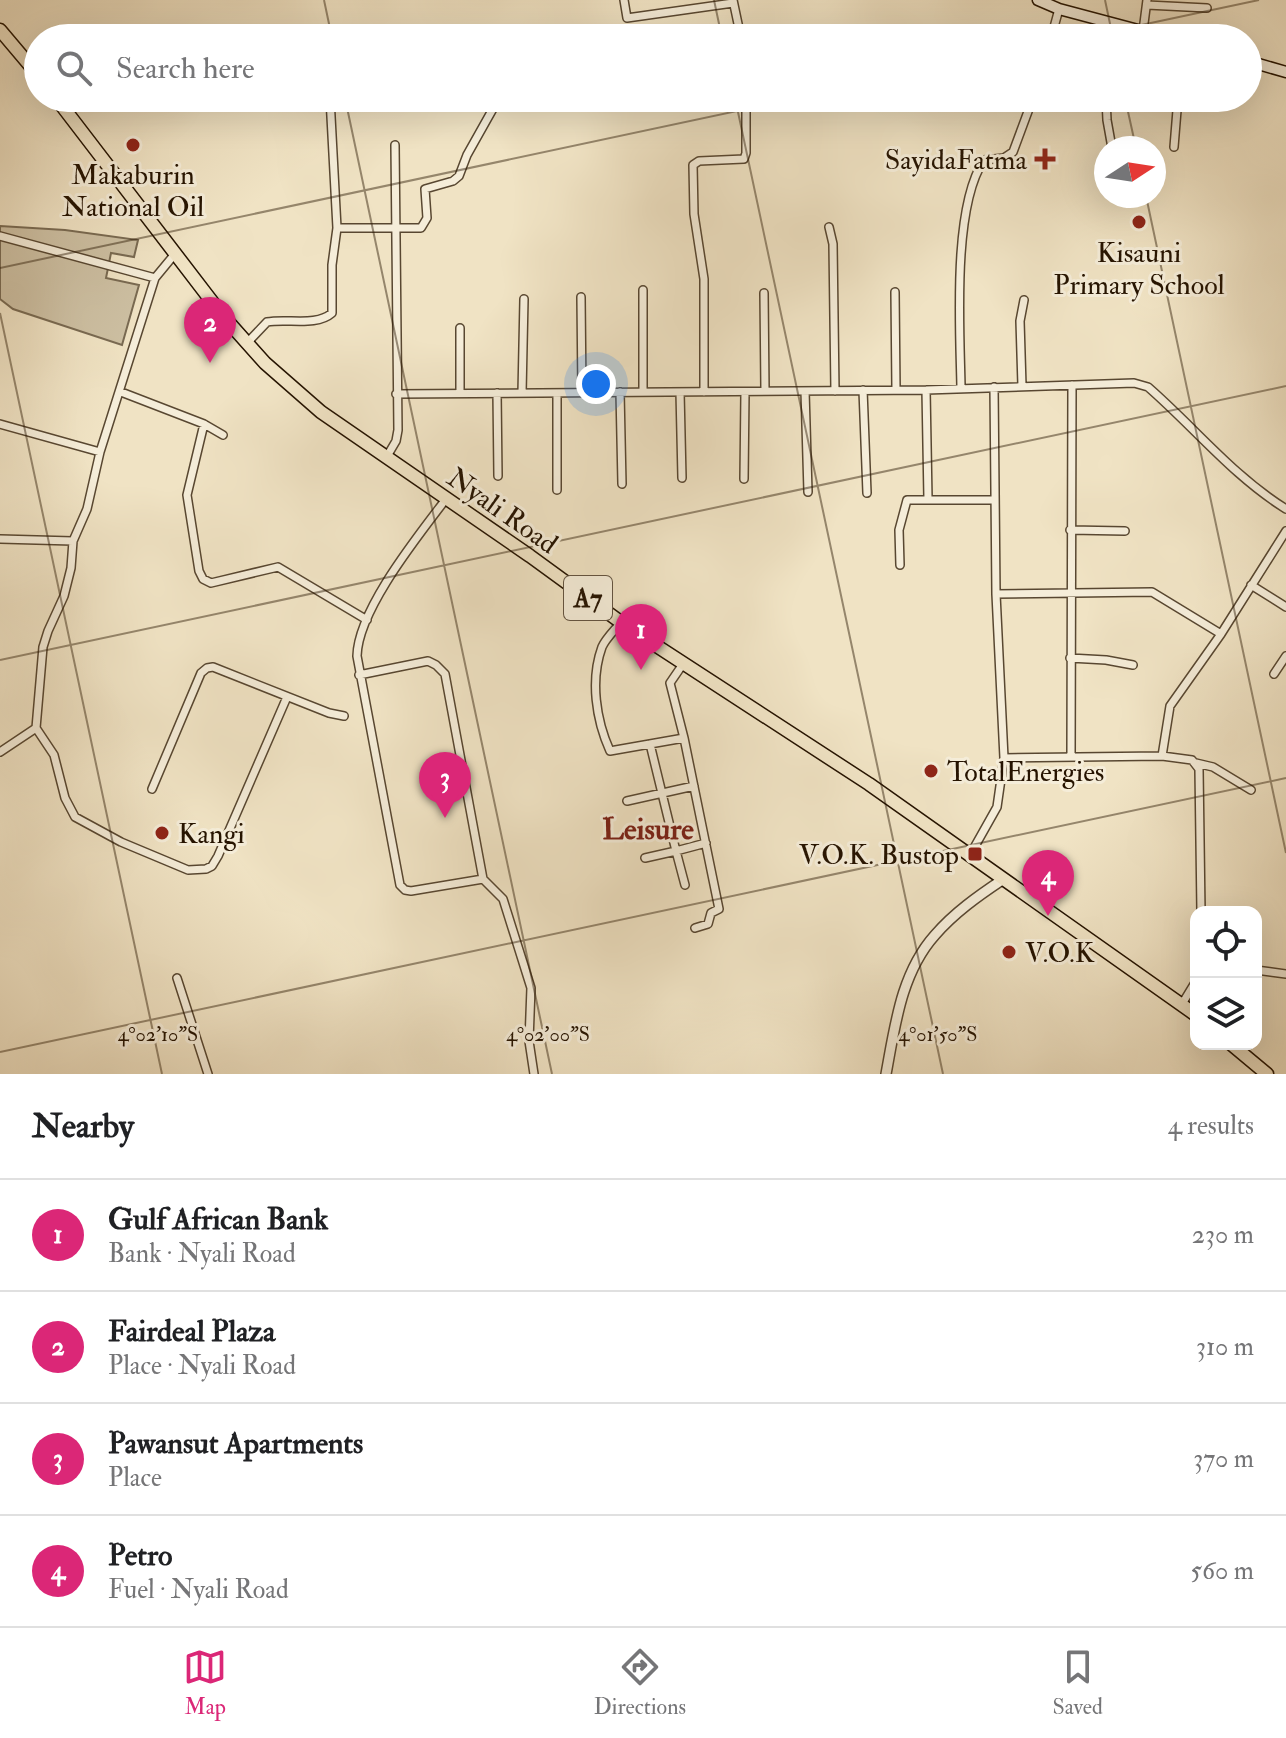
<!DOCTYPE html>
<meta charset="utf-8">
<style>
body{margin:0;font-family:"IM FELL Double Pica",serif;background:#f6f6f6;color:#202124}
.controls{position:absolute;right:24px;bottom:24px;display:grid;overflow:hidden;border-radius:16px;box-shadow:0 8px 32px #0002}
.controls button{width:72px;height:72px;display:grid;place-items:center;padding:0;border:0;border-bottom:2px solid #e0e0e0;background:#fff;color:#202124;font:40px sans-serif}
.compass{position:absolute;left:1094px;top:136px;width:72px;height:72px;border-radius:50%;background:#fff;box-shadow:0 8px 32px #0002;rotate:78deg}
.you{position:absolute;left:596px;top:384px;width:28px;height:28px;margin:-20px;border:6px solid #fff;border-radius:50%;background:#1a73e8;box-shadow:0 0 0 12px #1a73e833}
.badge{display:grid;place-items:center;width:52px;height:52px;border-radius:50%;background:#db2777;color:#fff;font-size:26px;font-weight:700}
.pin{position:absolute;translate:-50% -66px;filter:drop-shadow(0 2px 4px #0008)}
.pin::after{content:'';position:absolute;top:42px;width:28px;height:24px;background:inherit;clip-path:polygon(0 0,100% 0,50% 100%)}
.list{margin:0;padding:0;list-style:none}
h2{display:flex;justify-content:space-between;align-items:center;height:104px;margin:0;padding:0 32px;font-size:34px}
h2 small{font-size:26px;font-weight:400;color:#757577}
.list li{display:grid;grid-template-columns:52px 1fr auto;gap:24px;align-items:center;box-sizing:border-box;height:112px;padding:0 32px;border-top:2px solid #e0e0e0}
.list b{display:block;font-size:30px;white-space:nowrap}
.list p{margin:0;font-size:26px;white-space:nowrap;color:#757577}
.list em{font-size:26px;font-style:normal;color:#757577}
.icon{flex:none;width:44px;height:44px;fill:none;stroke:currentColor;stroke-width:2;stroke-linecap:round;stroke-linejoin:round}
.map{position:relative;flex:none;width:1286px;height:1074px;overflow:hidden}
.search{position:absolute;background:#fff;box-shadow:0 8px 32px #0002;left:24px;right:24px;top:24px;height:88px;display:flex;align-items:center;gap:20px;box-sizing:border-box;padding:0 28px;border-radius:44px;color:#757577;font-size:30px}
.sheet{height:552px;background:#fff}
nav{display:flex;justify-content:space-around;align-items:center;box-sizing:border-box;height:112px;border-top:2px solid #e0e0e0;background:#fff;font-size:22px;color:#757577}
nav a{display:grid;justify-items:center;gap:4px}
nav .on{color:#db2777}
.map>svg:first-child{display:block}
</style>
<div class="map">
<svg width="1286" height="1074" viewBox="0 0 1286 1074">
<rect width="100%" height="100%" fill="#f0e3c4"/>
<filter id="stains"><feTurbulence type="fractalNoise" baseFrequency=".0025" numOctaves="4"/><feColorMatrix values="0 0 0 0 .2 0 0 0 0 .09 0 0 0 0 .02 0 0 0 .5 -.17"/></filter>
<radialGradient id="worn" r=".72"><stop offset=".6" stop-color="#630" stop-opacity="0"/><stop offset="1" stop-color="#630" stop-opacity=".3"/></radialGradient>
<path fill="#cdc0a3" stroke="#796a52" stroke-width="2" d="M 0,226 L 65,230 L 138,240 L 134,257 L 111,253 L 106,278 L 139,285 L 122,345 L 13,309 L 0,299 Z"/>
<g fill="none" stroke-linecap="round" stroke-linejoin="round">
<g stroke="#584731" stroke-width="10">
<path id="minor" d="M 624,0 L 627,18 L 733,3
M 733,0 L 741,38
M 1147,5 L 1207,8
M 1143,31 L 1147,0
M 1051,38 L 1059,9
M 1113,38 L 1115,25
M 1106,98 L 1107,120 L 1112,148
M 1174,147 L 1178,98
M 829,227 L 833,244 L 835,391
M 337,228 L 421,228 L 427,218 L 425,189 L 453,181 L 459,176 L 467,155 L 499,98
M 0,236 L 155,278
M 643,290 L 643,392
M 895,292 L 896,390
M 764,293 L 765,391
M 581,297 L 582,393
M 247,343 L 267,322 C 287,318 316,327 332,313 L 332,265 L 337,228 L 330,98
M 1022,386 L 1020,321 L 1024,300
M 961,387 C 960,330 952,207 984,160 L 1004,158 L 1013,152 L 1033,98
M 863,390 L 867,493
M 926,390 L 928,499
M 805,391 L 808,492
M 121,392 L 204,424 L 223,435
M 620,392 L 622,484
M 680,392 L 682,478
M 704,392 L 704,279 L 694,214 L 693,165 L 699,161 L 744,159 L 746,153 L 746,98
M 460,393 L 460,328
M 497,393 L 498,476
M 522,393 L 524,299
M 557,393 L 557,490
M 396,394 L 926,390 L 1134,383 L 1148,387 C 1194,427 1233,476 1286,509
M 0,424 L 100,452 L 155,278 L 174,255
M 204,424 L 187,495 L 199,571 L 203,579 L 211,583 L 278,567 L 367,620
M 100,452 L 87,509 L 73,541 L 71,568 L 64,596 L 48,631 L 43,647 L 36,728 L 54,755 L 65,798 L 75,817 L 121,842 L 188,870 L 206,869 L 212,866 L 218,856 L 287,697
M 386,458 L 396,441 L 398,430 L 395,145
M 744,479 L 745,392
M 446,499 C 418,536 358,610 357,656 L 400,885 L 405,890 L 411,891 L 483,879
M 1070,530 L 1125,531
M 0,539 L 73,541
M 900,565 L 899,530 L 907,500 L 994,500
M 1251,585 L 1286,607
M 996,594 L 1152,592 L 1221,634
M 621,622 C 615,630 606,638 602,647 C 590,680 596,720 610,751 L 684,738 L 670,683 L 683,664
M 1070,658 L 1106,660 L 1133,665
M 1274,674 L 1286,656
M 359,675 L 428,661 L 436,665 L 445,674 L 483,879 L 503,899 L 531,988 L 529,1041 L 534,1074
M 684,738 L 719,909 L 711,913 L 708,924 L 695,928
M 0,752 L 36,728
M 1162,756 L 1170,706 L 1221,634 L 1286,531
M 1071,757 L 1072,385
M 1004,758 L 1162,756 L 1192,760 L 1199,769 L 1201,912
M 1196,763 L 1213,767 L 1251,790
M 152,789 L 201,673 L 207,668 L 213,667 L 329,713 L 344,716
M 627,801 L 694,786
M 970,855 L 997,807 L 1004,758 L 996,594 L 994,387
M 645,858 L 676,851 L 650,744
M 685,885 L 676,851 L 706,843
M 1256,970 L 1286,974
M 177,978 L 208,1074
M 1182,1004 L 1196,981"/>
</g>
<g stroke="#584731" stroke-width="12">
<path id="tertiary" d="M 886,1074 C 895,1026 901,973 935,935 C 954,913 978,896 1002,880"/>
</g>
<g stroke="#251300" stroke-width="13">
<path id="secondary" d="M 1038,0 L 1059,9 L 1168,38
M 1248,61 L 1286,72"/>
</g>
<g stroke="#251300" stroke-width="15">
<path id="trunk" d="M 0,30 L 38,75
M 56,98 L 223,316 L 265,363 L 321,412 L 530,556 L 626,626 L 869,784 L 1196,1015
M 1231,1044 L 1267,1074"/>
</g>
<use href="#minor" stroke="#f5edd9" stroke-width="7"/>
<use href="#tertiary" stroke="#f5edd9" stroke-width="9"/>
<use href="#secondary" stroke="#f5edd9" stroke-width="10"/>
<use href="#trunk" stroke="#f0e3c4" stroke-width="12"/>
</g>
<path fill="none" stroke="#251300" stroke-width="2" stroke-opacity="0.45" d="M 324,0 L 332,38M 714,0 L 722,38M 1105,0 L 1113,38M 1080,38 L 1259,0M 345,98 L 552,1074M 735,98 L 943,1074M 1125,98 L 1136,148M 1146,196 L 1286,853M 0,268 L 798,98M 0,313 L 162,1074M 0,660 L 1286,386M 0,1052 L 1286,778"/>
<g fill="#8f2418" stroke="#f5edd9" stroke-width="3">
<circle cx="133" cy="145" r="8"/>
<path d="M1041 147h8v8h8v8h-8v8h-8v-8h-8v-8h8z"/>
<circle cx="1139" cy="222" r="8"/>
<circle cx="931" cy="771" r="8"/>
<circle cx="162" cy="833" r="8"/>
<rect x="967" y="846" width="16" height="16" rx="4"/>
<circle cx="1009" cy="952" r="8"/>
</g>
<g text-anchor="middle" stroke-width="6" stroke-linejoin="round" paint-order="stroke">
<rect fill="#f5edd9" stroke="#635441" stroke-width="2" x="564" y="576" width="48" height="44" rx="6"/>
<g font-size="26" font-weight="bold" fill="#251300">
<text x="588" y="607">A7</text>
</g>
<g font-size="28" fill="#251300" stroke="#f5edd9" text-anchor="start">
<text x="1027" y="169" text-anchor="end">SayidaFatma</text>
<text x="133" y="184" text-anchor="middle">Makaburin<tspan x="133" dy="32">National Oil</tspan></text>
<text x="1139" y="262" text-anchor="middle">Kisauni<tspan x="1139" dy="32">Primary School</tspan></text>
<text x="947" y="781">TotalEnergies</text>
<text x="178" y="843">Kangi</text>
<text x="959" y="864" text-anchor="end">V.O.K. Bustop</text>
<text x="1025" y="962">V.O.K</text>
</g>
<g font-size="28" fill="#251300" stroke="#f5edd9">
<text transform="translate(503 510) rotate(35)" y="10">Nyali Road</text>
</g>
<g font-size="30" font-weight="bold" fill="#7a1f14" stroke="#f5edd9">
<text x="648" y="839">Leisure</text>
</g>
</g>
<g font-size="20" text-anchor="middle" fill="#251300" stroke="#f5edd9" stroke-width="6" stroke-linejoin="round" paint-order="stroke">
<text x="158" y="1041">4°02'10"S</text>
<text x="548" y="1041">4°02'00"S</text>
<text x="938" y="1041">4°01'50"S</text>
</g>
<rect width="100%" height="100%" filter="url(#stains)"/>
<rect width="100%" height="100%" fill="url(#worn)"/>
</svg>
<div class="controls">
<button><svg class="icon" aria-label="locate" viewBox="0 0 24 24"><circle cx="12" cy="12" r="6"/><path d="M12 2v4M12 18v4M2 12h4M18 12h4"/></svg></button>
<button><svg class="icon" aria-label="layers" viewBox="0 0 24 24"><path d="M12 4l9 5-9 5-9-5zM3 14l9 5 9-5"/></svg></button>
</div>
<svg class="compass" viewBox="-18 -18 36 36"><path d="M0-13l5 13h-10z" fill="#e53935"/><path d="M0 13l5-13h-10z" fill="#757577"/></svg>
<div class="you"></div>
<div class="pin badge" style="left:641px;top:670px">1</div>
<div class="pin badge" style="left:210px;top:363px">2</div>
<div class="pin badge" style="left:445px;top:818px">3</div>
<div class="pin badge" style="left:1048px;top:916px">4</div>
<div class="search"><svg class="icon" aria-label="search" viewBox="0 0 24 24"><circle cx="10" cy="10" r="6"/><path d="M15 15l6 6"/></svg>Search here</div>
</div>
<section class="sheet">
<h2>Nearby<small>4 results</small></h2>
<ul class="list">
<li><span class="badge">1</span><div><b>Gulf African Bank</b><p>Bank · Nyali Road</p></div><em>230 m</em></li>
<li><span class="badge">2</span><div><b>Fairdeal Plaza</b><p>Place · Nyali Road</p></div><em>310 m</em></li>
<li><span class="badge">3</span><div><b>Pawansut Apartments</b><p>Place</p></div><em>370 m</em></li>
<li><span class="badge">4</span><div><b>Petro</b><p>Fuel · Nyali Road</p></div><em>560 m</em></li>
</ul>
</section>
<nav>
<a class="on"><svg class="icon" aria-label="map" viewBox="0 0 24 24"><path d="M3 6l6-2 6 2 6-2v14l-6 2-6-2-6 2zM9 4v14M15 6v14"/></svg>Map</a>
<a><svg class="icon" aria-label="directions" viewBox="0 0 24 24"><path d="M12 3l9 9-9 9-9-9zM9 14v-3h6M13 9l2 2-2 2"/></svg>Directions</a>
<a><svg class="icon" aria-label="saved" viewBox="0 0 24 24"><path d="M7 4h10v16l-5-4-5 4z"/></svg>Saved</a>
</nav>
